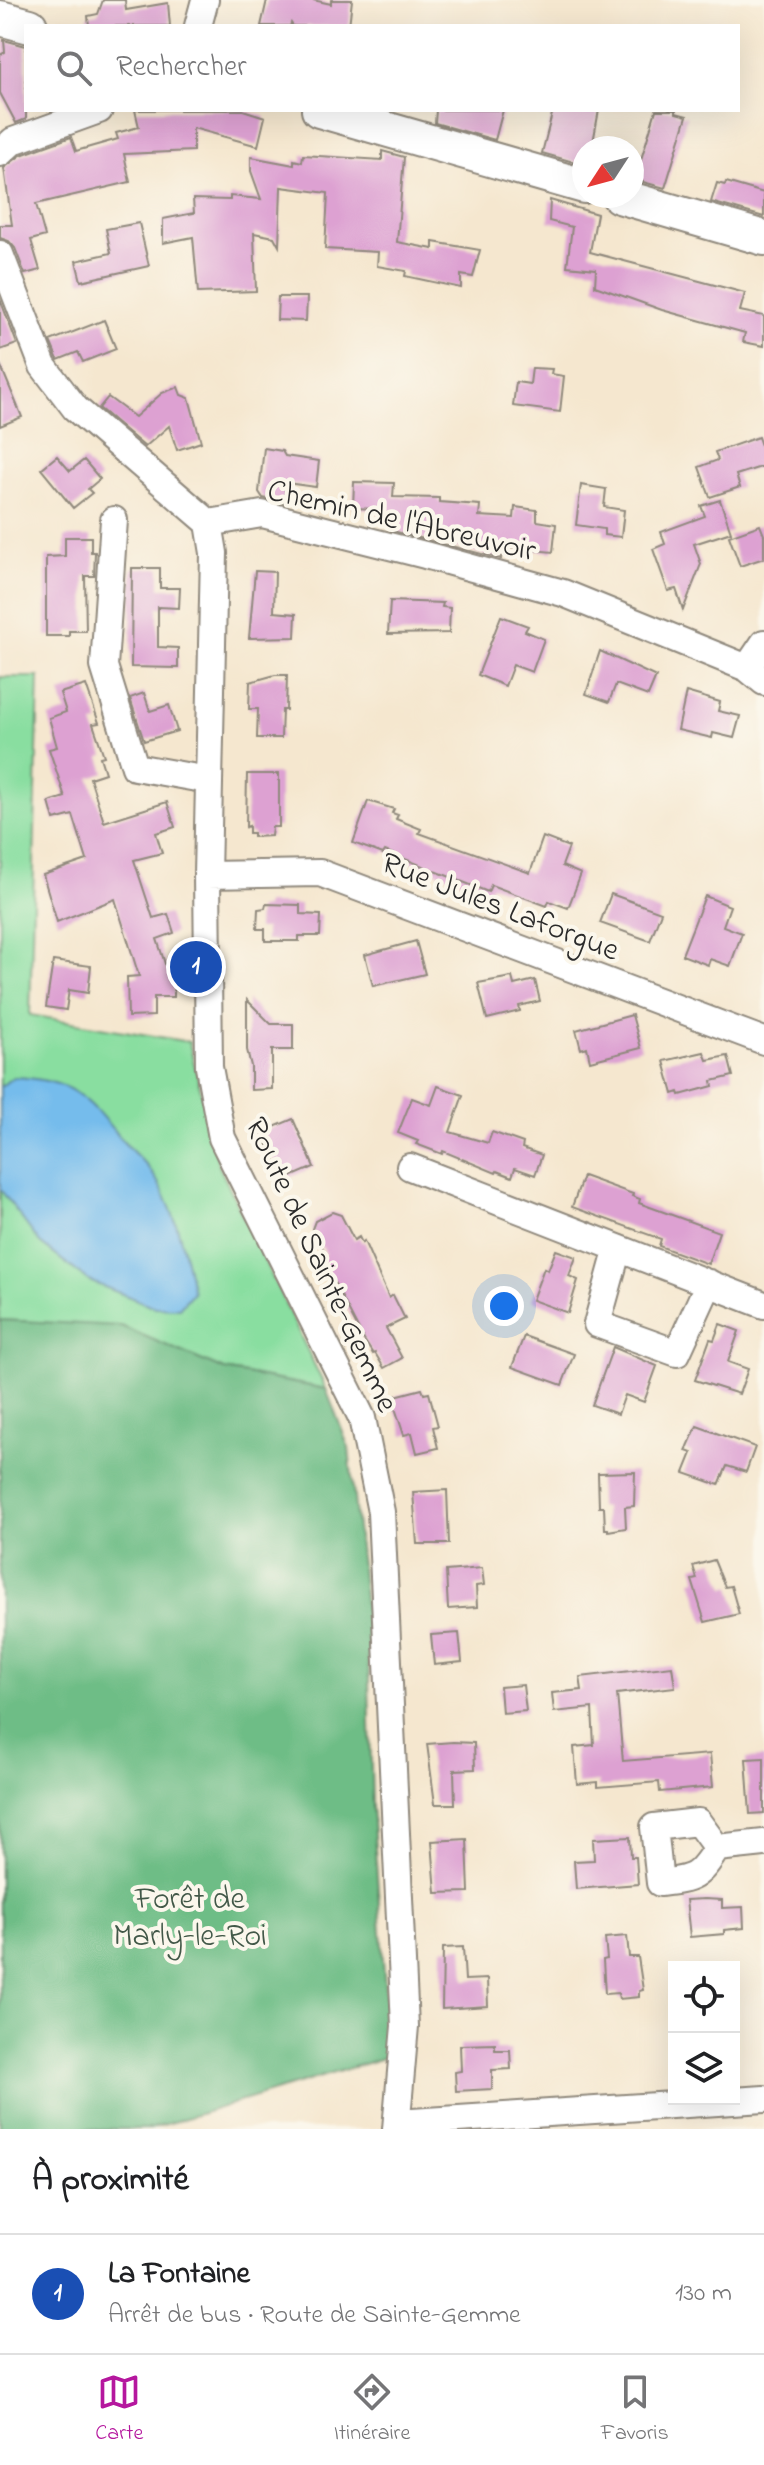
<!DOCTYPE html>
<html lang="fr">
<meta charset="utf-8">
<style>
body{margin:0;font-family:"Indie Flower",sans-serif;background:#f2f2f2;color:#202124}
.controls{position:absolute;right:24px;bottom:24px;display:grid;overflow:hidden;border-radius:0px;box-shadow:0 8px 32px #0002}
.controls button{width:72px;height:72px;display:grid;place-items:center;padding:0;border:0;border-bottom:2px solid #e0e0e0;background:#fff;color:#202124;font:40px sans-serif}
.compass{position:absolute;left:572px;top:136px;width:72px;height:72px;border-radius:50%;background:#fff;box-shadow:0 8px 32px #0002;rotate:234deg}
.you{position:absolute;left:504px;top:1306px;width:28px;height:28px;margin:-20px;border:6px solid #fff;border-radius:50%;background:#1a73e8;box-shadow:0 0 0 12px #1a73e833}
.badge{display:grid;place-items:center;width:52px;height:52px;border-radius:50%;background:#b5179e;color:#fff;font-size:26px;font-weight:700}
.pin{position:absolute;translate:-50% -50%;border:4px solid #fff;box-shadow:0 2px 8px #0006}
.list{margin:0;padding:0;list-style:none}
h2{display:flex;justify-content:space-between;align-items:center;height:104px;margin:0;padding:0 32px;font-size:34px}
h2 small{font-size:26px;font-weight:400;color:#757577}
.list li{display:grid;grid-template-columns:52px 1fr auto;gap:24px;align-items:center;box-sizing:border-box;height:120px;padding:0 32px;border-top:2px solid #e0e0e0}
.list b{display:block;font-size:30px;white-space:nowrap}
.list p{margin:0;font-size:26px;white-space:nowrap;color:#757577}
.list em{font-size:26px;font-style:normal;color:#757577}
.icon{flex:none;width:44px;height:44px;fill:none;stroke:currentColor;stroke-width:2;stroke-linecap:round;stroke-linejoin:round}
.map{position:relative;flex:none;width:764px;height:2129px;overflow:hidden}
.search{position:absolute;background:#fff;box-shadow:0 8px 32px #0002;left:24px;right:24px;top:24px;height:88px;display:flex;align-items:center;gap:20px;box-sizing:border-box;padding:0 28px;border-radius:0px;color:#757577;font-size:30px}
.sheet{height:224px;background:#fff}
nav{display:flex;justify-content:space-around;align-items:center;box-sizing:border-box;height:112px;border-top:2px solid #e0e0e0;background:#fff;font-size:22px;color:#757577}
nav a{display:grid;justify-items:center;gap:4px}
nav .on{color:#b5179e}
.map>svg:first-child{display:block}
</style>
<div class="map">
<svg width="764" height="2129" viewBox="0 0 764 2129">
<rect width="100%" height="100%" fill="#fbf7ec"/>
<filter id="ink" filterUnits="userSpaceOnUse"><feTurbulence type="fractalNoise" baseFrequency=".0125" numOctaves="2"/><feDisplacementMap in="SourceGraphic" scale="16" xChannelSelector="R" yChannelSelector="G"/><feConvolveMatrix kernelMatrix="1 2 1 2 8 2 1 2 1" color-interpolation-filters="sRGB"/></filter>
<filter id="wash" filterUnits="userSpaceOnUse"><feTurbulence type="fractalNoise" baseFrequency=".006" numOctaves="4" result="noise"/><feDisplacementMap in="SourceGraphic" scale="32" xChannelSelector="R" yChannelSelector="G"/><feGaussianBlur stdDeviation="1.8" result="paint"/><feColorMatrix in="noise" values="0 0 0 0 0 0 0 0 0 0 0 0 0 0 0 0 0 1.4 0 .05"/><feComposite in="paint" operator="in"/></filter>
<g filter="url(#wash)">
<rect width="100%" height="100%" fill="#f5e7cf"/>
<path fill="#89dea0" stroke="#5a8466" stroke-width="2" d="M 0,677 L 39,677 L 30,1015 L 189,1042 L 219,1166 L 326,1389 L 224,1370 L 121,1327 L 0,1320 Z"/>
<path fill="#6ebd86" stroke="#4c7458" stroke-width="2" d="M 0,1320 L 121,1326 L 224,1370 L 326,1389 L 349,1448 L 368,1637 L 372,1807 L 390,2056 L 150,2129 L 0,2129 Z"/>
<path fill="#75bcec" stroke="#50748c" stroke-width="2" d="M 13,1077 C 70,1079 85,1095 120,1138 C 129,1149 141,1158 150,1170 C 175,1204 184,1251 193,1292 L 179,1308 L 155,1307 L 89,1281 L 40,1243 L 0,1189 L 0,1087 Z"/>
<g id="blocks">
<path fill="#dda1d2" d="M 103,0 L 125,0 L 126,10 L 168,3 L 170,26 L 89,26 L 88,16 L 98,14 Z
M 267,0 L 313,0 L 331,4 L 331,0 L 352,0 L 349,26 L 293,26 L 291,23 L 290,26 L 261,26 Z
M 4,40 L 26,46 L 26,119 L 16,123 L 0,93 L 0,55 L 5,52 Z
M 135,110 L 243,110 L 265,117 L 258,146 L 193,128 L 193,151 L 124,154 L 130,182 L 36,204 L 45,236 L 31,240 L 40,270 L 25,274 L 15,248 L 9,241 L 0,238 L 0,225 L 12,225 L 4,168 L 21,155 L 71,137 L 76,151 L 118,139 L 116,133 L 139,127 Z
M 436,110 L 503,110 L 495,140 L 435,123 Z
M 553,110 L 599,110 L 592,148 L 584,148 L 584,165 L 542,153 Z
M 656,110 L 676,110 L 676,113 L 687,116 L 665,188 L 632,179 L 632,164 L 639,166 Z
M 382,151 L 404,157 L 397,242 L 433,249 L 433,242 L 480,250 L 473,277 L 461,275 L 461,288 L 405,276 L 406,271 L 377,266 L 378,252 L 325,249 L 328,193 L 281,187 L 279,246 L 274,237 L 254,233 L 256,291 L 198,293 L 193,237 L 163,243 L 163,219 L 194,213 L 193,199 L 230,200 L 230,196 L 261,199 L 251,171 L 251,157 L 294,165 L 294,160 L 302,162 L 303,155 L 382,160 Z
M 726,182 L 764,193 L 764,217 L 711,202 L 717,183 L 725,185 Z
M 550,200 L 597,214 L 590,252 L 745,293 L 740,311 L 764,316 L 764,346 L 743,342 L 745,333 L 662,310 L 595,286 L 596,269 L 567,266 L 572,227 L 549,221 Z
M 139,223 L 149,266 L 81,281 L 76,261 L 111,253 L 106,229 Z
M 278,297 L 307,297 L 306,321 L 277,320 Z
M 0,299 L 17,344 L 0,350 Z
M 104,320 L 116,349 L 83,362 L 78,352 L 58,360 L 50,341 Z
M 0,364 L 22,417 L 0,426 Z
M 532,368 L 552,369 L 551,374 L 564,376 L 560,412 L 513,406 L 516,382 L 530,384 Z
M 178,387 L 181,395 L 189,398 L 201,442 L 177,450 L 169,426 L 145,447 L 99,408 L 108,397 L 135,417 L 162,393 Z
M 758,437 L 764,454 L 764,466 L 736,475 L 740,487 L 710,497 L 699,467 L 718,460 L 715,452 Z
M 264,448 L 282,451 L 285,456 L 319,461 L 316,487 L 286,483 L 284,503 L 263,498 L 259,492 Z
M 57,456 L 70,471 L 84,460 L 100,479 L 88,489 L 92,493 L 73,508 L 41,469 Z
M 354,482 L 394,483 L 393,497 L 439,498 L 439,502 L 480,505 L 479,516 L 514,518 L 515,507 L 537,510 L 537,521 L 556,524 L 553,552 L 502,547 L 501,559 L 393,531 L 393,516 L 378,516 L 378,509 L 353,508 Z
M 581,485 L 606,489 L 604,507 L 624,510 L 621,537 L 604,535 L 604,529 L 576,525 Z
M 720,500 L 731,532 L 694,544 L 701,564 L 683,610 L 676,589 L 668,591 L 653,549 L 665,544 L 661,532 L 705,516 L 701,506 Z
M 760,525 L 764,535 L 764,558 L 740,566 L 729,536 Z
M 65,537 L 91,537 L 91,552 L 95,552 L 94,576 L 85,576 L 86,631 L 69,631 L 69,636 L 46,636 L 46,557 L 65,556 Z
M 132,568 L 160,568 L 160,588 L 180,588 L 179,608 L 158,607 L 158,647 L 178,648 L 178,668 L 131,667 Z
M 255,571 L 275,572 L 274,612 L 296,614 L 295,637 L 249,638 Z
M 390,601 L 443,603 L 442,607 L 450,608 L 449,633 L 388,634 Z
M 501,616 L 528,626 L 525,631 L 544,639 L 532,672 L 513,665 L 505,686 L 478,675 Z
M 600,651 L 656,677 L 648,696 L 616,684 L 609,702 L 586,694 Z
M 275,675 L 287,675 L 286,710 L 282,710 L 281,738 L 257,738 L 258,709 L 249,709 L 250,682 Z
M 86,685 L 99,723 L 93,724 L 104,756 L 100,757 L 105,773 L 90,778 L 104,822 L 167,802 L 175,827 L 156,833 L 162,853 L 134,860 L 153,918 L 168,914 L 174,933 L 157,939 L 169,976 L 174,976 L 174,997 L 154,997 L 154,1016 L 128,1017 L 127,977 L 139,976 L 115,899 L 57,922 L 43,875 L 87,860 L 73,815 L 54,820 L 49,802 L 65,797 L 49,749 L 57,747 L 49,718 L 66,712 L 60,693 Z
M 686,692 L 720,702 L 718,711 L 740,716 L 734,738 L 713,733 L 712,738 L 678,730 Z
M 144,693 L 150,711 L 169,705 L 177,731 L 144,741 L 130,698 Z
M 247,774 L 279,774 L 279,827 L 272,827 L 271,836 L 253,837 L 253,833 L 249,833 L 249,826 L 246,827 Z
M 368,801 L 394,809 L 392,813 L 398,815 L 396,819 L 421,829 L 419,833 L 530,873 L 543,837 L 569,847 L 562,866 L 581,874 L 568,908 L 549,901 L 547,906 L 491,885 L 488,892 L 385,851 L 383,854 L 353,843 Z
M 611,894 L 661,912 L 650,941 L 600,923 Z
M 705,896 L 730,906 L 723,926 L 742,933 L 730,966 L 710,959 L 708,965 L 682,955 Z
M 266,904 L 300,905 L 300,914 L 321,915 L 320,936 L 299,936 L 299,941 L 265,941 L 265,929 L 257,929 L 258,909 L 265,908 Z
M 416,941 L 425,974 L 373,986 L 365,955 Z
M 53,961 L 91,966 L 88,993 L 69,990 L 66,1010 L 46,1007 Z
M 512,977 L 514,985 L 535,980 L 540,1001 L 519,1006 L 520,1011 L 487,1019 L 478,983 Z
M 247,1000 L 271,1024 L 293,1024 L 293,1050 L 272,1050 L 272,1089 L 251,1090 L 251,1066 L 247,1050 Z
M 632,1015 L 641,1048 L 590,1061 L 587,1047 L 581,1049 L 576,1030 Z
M 704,1052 L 707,1060 L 728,1056 L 733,1076 L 712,1081 L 713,1086 L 680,1095 L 679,1092 L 673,1094 L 664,1061 Z
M 438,1086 L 463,1095 L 450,1132 L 488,1143 L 492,1132 L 523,1143 L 522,1148 L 542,1155 L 535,1175 L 515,1168 L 512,1177 L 497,1171 L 496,1173 L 443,1151 L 442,1154 L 416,1144 L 418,1141 L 398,1133 L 412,1098 L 431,1105 Z
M 293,1119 L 314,1167 L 284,1180 L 262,1132 Z
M 583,1176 L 633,1194 L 632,1196 L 640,1199 L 639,1203 L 719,1232 L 708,1264 L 659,1246 L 661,1239 L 572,1207 Z
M 332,1212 L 341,1215 L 354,1240 L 359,1237 L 362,1243 L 364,1241 L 389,1298 L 393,1295 L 405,1319 L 386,1328 L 402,1358 L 384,1368 L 375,1353 L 373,1354 L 364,1340 L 321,1257 L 326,1254 L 312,1229 L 315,1221 Z
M 556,1250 L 576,1257 L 569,1276 L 578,1280 L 568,1313 L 532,1300 L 544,1268 L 548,1270 Z
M 720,1324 L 739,1331 L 728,1362 L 748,1369 L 739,1394 L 695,1380 L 710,1339 L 714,1340 Z
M 524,1336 L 574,1354 L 562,1385 L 512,1367 Z
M 613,1347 L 657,1366 L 644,1402 L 625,1395 L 618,1414 L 592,1405 Z
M 422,1389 L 424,1394 L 429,1393 L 438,1426 L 433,1427 L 438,1448 L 417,1453 L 412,1433 L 404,1435 L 393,1402 L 396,1401 L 395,1396 Z
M 697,1426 L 755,1447 L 746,1472 L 727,1466 L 719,1485 L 684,1473 L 692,1453 L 686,1451 Z
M 635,1472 L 634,1506 L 625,1507 L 626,1528 L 608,1531 L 608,1529 L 605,1529 L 604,1507 L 599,1507 L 598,1473 Z
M 447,1490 L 449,1544 L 417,1544 L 413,1492 Z
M 714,1560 L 725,1587 L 731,1586 L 739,1614 L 705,1622 L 692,1580 L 697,1579 L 693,1566 Z
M 482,1568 L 484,1585 L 476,1586 L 477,1607 L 448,1609 L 446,1571 Z
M 459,1633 L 462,1662 L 434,1665 L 431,1635 Z
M 672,1666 L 675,1687 L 617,1694 L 623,1761 L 710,1754 L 713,1787 L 660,1792 L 659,1782 L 598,1787 L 598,1782 L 577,1784 L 574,1747 L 594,1745 L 592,1708 L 554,1712 L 552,1693 L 582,1690 L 580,1677 Z
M 523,1685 L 526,1711 L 502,1713 L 500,1687 Z
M 453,1742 L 474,1743 L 475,1769 L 454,1770 L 455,1804 L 435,1804 L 427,1744 Z
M 764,1758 L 764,1813 L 750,1814 L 746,1759 Z
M 630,1837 L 631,1857 L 636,1857 L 638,1884 L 576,1889 L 574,1861 L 594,1860 L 593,1839 Z
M 467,1839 L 469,1892 L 436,1893 L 432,1841 Z
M 705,1899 L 722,1900 L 722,1908 L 743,1907 L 744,1928 L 724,1930 L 724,1934 L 690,1937 L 686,1900 Z
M 627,1936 L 629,1957 L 638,1957 L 643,1990 L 639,1991 L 639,1997 L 619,1999 L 618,1993 L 605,1994 L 603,1960 L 607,1959 L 605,1938 Z
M 463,1947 L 465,1980 L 487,1979 L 488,2006 L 442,2009 L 443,1948 Z
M 495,2044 L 495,2050 L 510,2050 L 511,2069 L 492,2070 L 492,2089 L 456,2091 L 455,2072 L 461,2071 L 460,2045 Z"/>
</g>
</g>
<g filter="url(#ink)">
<use href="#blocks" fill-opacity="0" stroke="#90897d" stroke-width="2"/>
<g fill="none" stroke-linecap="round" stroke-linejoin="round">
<g stroke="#90897d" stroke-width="30">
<path id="minor" d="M 198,26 L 205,0
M 0,153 L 13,141 L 99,110
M 0,254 L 43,366 L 75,408 L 209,523
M 114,520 L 104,666 L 135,767 L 208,780
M 209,523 L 214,553 L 207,875 L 209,1067 L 222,1138 L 362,1418 L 381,1512 L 405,2026 L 396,2129
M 209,523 L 262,514 L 425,555 L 563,593 L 747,668 L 764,682
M 747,668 L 764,643
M 207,875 L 320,873 L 764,1041
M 410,1167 L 764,1305
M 618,1248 L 597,1324 L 677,1353 L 709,1283
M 698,1822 L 717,1848 C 698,1878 694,1879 660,1883 L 654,1827 Z
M 717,1848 L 764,1843
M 397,2123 L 764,2099"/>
</g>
<g stroke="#90897d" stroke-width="38">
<path id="tertiary" d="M 0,18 L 30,26
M 319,110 L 584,186
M 619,196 L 764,238"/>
</g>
<use href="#minor" stroke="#fff" stroke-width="26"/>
<use href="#tertiary" stroke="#fff" stroke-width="34"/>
</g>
</g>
<g text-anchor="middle" stroke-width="8" stroke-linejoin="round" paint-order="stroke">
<g font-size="32" fill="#2b2b2b" stroke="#fbf7ec">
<text transform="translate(402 519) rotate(13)" y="11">Chemin de l'Abreuvoir</text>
<text transform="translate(501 905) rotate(21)" y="11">Rue Jules Laforgue</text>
<text transform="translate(323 1264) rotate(65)" y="11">Route de Sainte-Gemme</text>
</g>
<g font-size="32" fill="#425848" stroke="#fbf7ec">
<text x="190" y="1908">Forêt de<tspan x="190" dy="37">Marly-le-Roi</tspan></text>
</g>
</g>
</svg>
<div class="controls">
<button><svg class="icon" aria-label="locate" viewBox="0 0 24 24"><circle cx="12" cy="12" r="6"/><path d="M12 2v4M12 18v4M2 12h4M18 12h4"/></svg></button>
<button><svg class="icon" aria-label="layers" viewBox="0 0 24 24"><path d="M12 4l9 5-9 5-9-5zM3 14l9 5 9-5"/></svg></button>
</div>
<svg class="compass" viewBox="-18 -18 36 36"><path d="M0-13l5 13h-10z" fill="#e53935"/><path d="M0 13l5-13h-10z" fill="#757577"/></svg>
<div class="you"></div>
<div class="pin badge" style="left:196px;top:967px;background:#1a4fb4">1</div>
<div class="search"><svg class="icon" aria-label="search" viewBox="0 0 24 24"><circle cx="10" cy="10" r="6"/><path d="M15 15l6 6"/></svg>Rechercher</div>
</div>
<section class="sheet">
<h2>À proximité<small></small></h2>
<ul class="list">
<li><span class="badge" style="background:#1a4fb4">1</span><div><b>La Fontaine</b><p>Arrêt de bus · Route de Sainte-Gemme</p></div><em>130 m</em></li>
</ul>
</section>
<nav>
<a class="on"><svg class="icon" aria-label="map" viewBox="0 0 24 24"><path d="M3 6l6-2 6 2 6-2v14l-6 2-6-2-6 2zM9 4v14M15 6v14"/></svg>Carte</a>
<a><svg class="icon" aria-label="directions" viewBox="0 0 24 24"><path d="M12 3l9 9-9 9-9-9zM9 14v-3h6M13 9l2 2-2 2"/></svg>Itinéraire</a>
<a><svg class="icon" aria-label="saved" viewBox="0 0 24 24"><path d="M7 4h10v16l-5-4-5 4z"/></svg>Favoris</a>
</nav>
